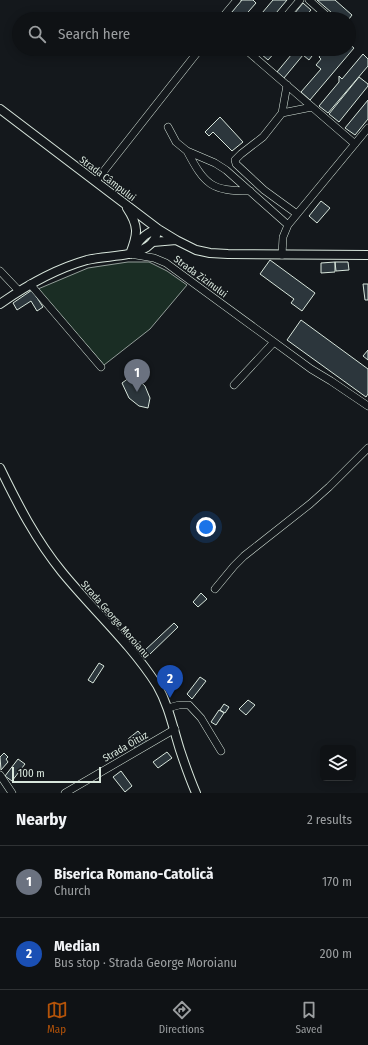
<!DOCTYPE html>
<meta charset="utf-8">
<style>
body{margin:0;font-family:"Fira Sans Condensed",sans-serif;background:#181b1e;color:#f1f3f6}
.controls{position:absolute;right:12px;bottom:12px;display:grid;overflow:hidden;border-radius:6px;box-shadow:0 2px 10px #0003}
.controls button{width:36px;height:36px;display:grid;place-items:center;padding:0;border:0;border-bottom:1px solid #2f3234;background:#0f1215;color:#f1f3f6;font:20px sans-serif}
.scale{position:absolute;left:12px;bottom:10px;width:89px;box-sizing:border-box;padding-left:4px;border:2px solid #d8e6dc;border-top:0;font-size:11px;line-height:14px;white-space:nowrap;color:#d8e6dc;-webkit-text-stroke:3px #14181c;paint-order:stroke}
.you{position:absolute;left:206px;top:527px;width:14px;height:14px;margin:-10px;border:3px solid #fff;border-radius:50%;background:#1a73e8;box-shadow:0 0 0 6px #1a73e833}
.badge{display:grid;place-items:center;width:26px;height:26px;border-radius:50%;background:#b45309;color:#fff;font-size:13px;font-weight:700}
.pin{position:absolute;translate:-50% -33px;filter:drop-shadow(0 1px 2px #0008)}
.pin::after{content:'';position:absolute;top:21px;width:14px;height:12px;background:inherit;clip-path:polygon(0 0,100% 0,50% 100%)}
.list{margin:0;padding:0;list-style:none}
h2{display:flex;justify-content:space-between;align-items:center;height:52px;margin:0;padding:0 16px;font-size:17px}
h2 small{font-size:13px;font-weight:400;color:#9b9ea0}
.list li{display:grid;grid-template-columns:26px 1fr auto;gap:12px;align-items:center;box-sizing:border-box;height:72px;padding:0 16px;border-top:1px solid #2f3234}
.list b{display:block;font-size:15px;white-space:nowrap}
.list p{margin:0;font-size:13px;white-space:nowrap;color:#9b9ea0}
.list em{font-size:13px;font-style:normal;color:#9b9ea0}
.icon{flex:none;width:22px;height:22px;fill:none;stroke:currentColor;stroke-width:2;stroke-linecap:round;stroke-linejoin:round}
.map{position:relative;flex:none;width:368px;height:793px;overflow:hidden}
.search{position:absolute;background:#0f1215;box-shadow:0 2px 10px #0003;left:12px;right:12px;top:12px;height:44px;display:flex;align-items:center;gap:10px;box-sizing:border-box;padding:0 14px;border-radius:22px;color:#9b9ea0;font-size:15px}
.sheet{height:196px;background:#0f1215}
nav{display:flex;justify-content:space-around;align-items:center;box-sizing:border-box;height:56px;border-top:1px solid #2f3234;background:#0f1215;font-size:11px;color:#9b9ea0}
nav a{display:grid;justify-items:center;gap:2px}
nav .on{color:#b45309}
.map>svg:first-child{display:block}
</style>
<div class="map">
<svg width="368" height="793" viewBox="0 0 368 793">
<rect width="100%" height="100%" fill="#14181c"/>
<path fill="#1a2d24" stroke="#939e99" d="M 128,262 L 149,262 L 167,271 L 187,285 L 150,329 L 104,365 L 38,289 L 88,268 Z"/>
<path fill="#2c363c" stroke="#d8e6dc" d="M 242,0 L 253,0 L 256,3 L 242,19 L 226,19 Z
M 273,0 L 287,0 L 271,19 L 257,19 Z
M 317,0 L 335,0 L 352,15 L 349,19 L 339,19 Z
M 303,3 L 311,10 L 303,19 L 290,19 Z
M 349,44 L 354,48 L 310,100 L 301,92 L 321,69 L 316,65 L 321,59 L 319,57 L 325,49 L 349,49 Z
M 264,49 L 278,49 L 268,60 L 261,54 Z
M 296,49 L 312,49 L 315,52 L 309,60 L 303,55 L 284,78 L 277,72 Z
M 363,54 L 368,59 L 368,66 L 328,113 L 319,106 L 339,82 L 339,76 L 342,79 Z
M 359,77 L 368,84 L 368,86 L 339,122 L 329,114 Z
M 368,100 L 368,119 L 355,135 L 345,128 Z
M 220,117 L 243,142 L 232,151 L 213,132 L 209,136 L 205,132 Z
M 321,201 L 330,208 L 317,223 L 309,216 Z
M 270,260 L 315,293 L 302,311 L 291,303 L 294,299 L 260,274 Z
M 335,262 L 335,272 L 321,273 L 321,263 Z
M 335,262 L 348,262 L 349,270 L 336,271 Z
M 363,284 L 368,284 L 368,300 L 365,300 Z
M 32,290 L 43,307 L 37,311 L 31,301 L 17,310 L 13,303 Z
M 301,320 L 368,369 L 368,394 L 366,397 L 287,340 Z
M 368,350 L 368,360 L 363,356 Z
M 133,375 L 145,386 L 150,398 L 148,408 L 139,406 L 129,398 L 122,383 Z
M 201,593 L 207,599 L 198,607 L 193,602 Z
M 174,623 L 178,627 L 149,655 L 144,651 Z
M 99,663 L 104,666 L 93,683 L 88,680 Z
M 200,677 L 206,681 L 192,699 L 187,694 Z
M 248,700 L 255,705 L 246,715 L 239,709 Z
M 224,704 L 229,707 L 225,713 L 220,710 Z
M 219,710 L 224,713 L 216,725 L 211,722 Z
M 138,731 L 147,742 L 137,750 L 128,739 Z
M 167,752 L 172,758 L 158,768 L 153,762 Z
M 4,753 L 8,757 L 6,759 L 8,762 L 1,770 L 0,757 Z
M 18,759 L 25,764 L 12,781 L 5,776 Z
M 121,771 L 132,786 L 125,792 L 113,777 Z"/>
<g fill="none" stroke-linecap="round" stroke-linejoin="round">
<g stroke="#d8e6dc" stroke-width="8">
<path id="minor" d="M 309,0 L 327,16
M 221,19 L 237,0
M 284,19 L 300,0
M 245,49 L 355,144
M 253,56 L 259,49
M 287,85 L 282,113 L 312,107
M 282,113 L 263,137 L 241,154 L 235,160 L 236,164 L 264,190 L 297,214
M 168,127 L 176,142 L 187,151 L 215,163 L 226,170 L 288,225
M 187,151 C 205,185 211,191 250,191
M 96,181 L 200,49
M 130,254 L 154,258 L 166,263 L 311,369 L 331,381 L 368,406
M 282,255 L 283,237 L 288,225 L 368,128
M 0,271 L 19,291
M 30,284 L 101,367
M 234,385 L 274,342
M 215,589 L 234,566 L 244,556 L 310,504 L 329,487 L 368,448
M 168,708 L 179,705 L 189,705 L 201,718 L 221,751
M 0,775 L 12,793
M 65,793 L 175,729"/>
</g>
<g stroke="#d8e6dc" stroke-width="10">
<path id="major" d="M 0,109 L 158,229 L 176,240 L 196,250 L 210,253 L 228,254 L 368,255
M 127,208 C 139,226 138,234 130,254
M 153,242 L 176,240
M 135,247 C 141,238 147,232 158,229
M 0,304 C 27,285 55,269 87,260 C 107,255 129,258 147,247 C 154,242 156,237 158,229
M 0,468 C 18,505 36,540 62,572 C 93,610 130,643 157,685 C 169,706 173,728 180,750 C 185,765 190,779 196,793"/>
</g>
<use href="#minor" stroke="#14181c" stroke-width="7"/>
<use href="#major" stroke="#14181c" stroke-width="8"/>
</g>
<g text-anchor="middle" stroke-width="3" stroke-linejoin="round" paint-order="stroke">
<g font-size="10" fill="#d8e6dc" stroke="#14181c">
<text transform="translate(108 178) rotate(37)" y="4">Strada Câmpului</text>
<text transform="translate(201 276) rotate(36)" y="4">Strada Zizinului</text>
<text transform="translate(116 619) rotate(49)" y="4">Strada George Moroianu</text>
<text transform="translate(125 746) rotate(-30)" y="4">Strada Oituz</text>
</g>
</g>
</svg>
<div class="controls">
<button><svg class="icon" aria-label="layers" viewBox="0 0 24 24"><path d="M12 4l9 5-9 5-9-5zM3 14l9 5 9-5"/></svg></button>
</div>
<div class="scale">100 m</div>
<div class="you"></div>
<div class="pin badge" style="left:137px;top:392px;background:#6b7280">1</div>
<div class="pin badge" style="left:170px;top:698px;background:#1a4fb4">2</div>
<div class="search"><svg class="icon" aria-label="search" viewBox="0 0 24 24"><circle cx="10" cy="10" r="6"/><path d="M15 15l6 6"/></svg>Search here</div>
</div>
<section class="sheet">
<h2>Nearby<small>2 results</small></h2>
<ul class="list">
<li><span class="badge" style="background:#6b7280">1</span><div><b>Biserica Romano-Catolică</b><p>Church</p></div><em>170 m</em></li>
<li><span class="badge" style="background:#1a4fb4">2</span><div><b>Median</b><p>Bus stop · Strada George Moroianu</p></div><em>200 m</em></li>
</ul>
</section>
<nav>
<a class="on"><svg class="icon" aria-label="map" viewBox="0 0 24 24"><path d="M3 6l6-2 6 2 6-2v14l-6 2-6-2-6 2zM9 4v14M15 6v14"/></svg>Map</a>
<a><svg class="icon" aria-label="directions" viewBox="0 0 24 24"><path d="M12 3l9 9-9 9-9-9zM9 14v-3h6M13 9l2 2-2 2"/></svg>Directions</a>
<a><svg class="icon" aria-label="saved" viewBox="0 0 24 24"><path d="M7 4h10v16l-5-4-5 4z"/></svg>Saved</a>
</nav>
